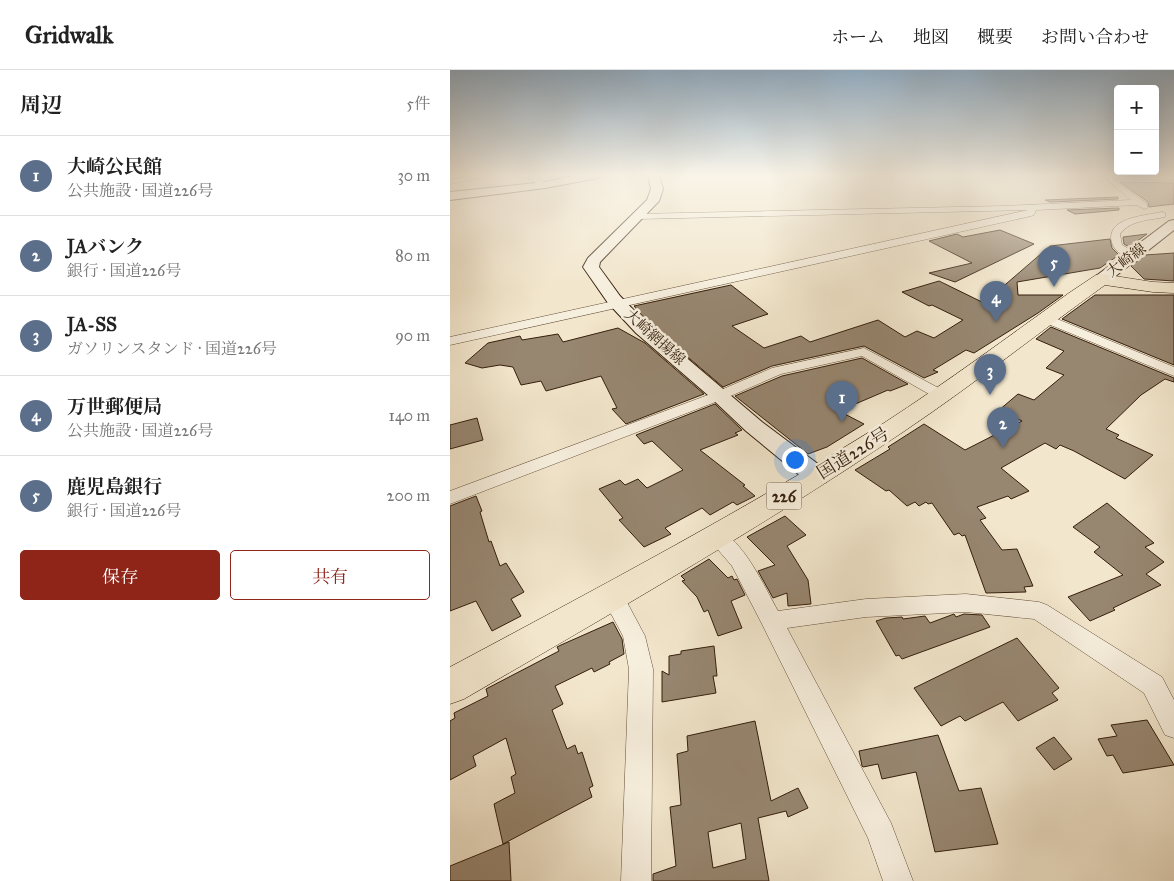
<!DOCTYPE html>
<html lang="ja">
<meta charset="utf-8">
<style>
body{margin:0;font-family:"IM FELL Great Primer","Noto Serif JP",serif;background:#f2f2f2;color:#222}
.controls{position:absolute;right:15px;top:15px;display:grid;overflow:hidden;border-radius:5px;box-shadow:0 5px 20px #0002}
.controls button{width:45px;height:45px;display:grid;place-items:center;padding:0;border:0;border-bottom:1px solid #e0e0e0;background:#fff;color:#222;font:25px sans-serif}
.you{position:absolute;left:344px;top:389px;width:18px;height:18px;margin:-12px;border:4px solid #fff;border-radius:50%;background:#1a73e8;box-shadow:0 0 0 8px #1a73e833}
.badge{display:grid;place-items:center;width:32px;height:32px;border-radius:50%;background:#8f2418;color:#fff;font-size:16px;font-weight:700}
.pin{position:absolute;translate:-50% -41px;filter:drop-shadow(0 1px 2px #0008)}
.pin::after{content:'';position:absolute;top:26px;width:18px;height:15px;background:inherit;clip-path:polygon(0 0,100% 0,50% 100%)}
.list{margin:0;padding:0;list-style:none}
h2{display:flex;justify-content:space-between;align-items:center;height:65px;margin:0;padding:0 20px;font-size:21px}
h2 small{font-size:16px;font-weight:400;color:#767676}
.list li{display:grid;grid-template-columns:32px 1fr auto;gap:15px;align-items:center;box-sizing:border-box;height:80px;padding:0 20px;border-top:1px solid #e0e0e0}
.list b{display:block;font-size:19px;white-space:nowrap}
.list p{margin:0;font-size:16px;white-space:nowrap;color:#767676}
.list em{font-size:16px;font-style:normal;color:#767676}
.actions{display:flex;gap:10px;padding:15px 20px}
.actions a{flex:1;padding:11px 0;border:1px solid #8f2418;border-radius:5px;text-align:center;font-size:18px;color:#8f2418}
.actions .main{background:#8f2418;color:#fff}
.map{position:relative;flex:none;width:724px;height:811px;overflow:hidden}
header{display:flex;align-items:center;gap:30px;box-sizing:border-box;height:70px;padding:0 25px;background:#fff;border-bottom:1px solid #e0e0e0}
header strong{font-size:24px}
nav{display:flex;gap:28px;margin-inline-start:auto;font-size:18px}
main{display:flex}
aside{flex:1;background:#fff}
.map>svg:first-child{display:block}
</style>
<header>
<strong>Gridwalk</strong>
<nav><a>ホーム</a><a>地図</a><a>概要</a><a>お問い合わせ</a></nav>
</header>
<main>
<aside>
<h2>周辺<small>5件</small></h2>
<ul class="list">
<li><span class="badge" style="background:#5c6f8a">1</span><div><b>大崎公民館</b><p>公共施設 · 国道226号</p></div><em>30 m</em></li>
<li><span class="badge" style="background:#5c6f8a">2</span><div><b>JAバンク</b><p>銀行 · 国道226号</p></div><em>80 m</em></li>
<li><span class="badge" style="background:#5c6f8a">3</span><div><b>JA-SS</b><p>ガソリンスタンド · 国道226号</p></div><em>90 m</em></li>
<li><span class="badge" style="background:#5c6f8a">4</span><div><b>万世郵便局</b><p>公共施設 · 国道226号</p></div><em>140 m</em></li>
<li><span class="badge" style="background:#5c6f8a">5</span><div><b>鹿児島銀行</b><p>銀行 · 国道226号</p></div><em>200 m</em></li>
</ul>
<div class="actions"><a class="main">保存</a><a>共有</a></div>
</aside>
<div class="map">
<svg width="724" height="811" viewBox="0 0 724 811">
<rect width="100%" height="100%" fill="#f2e6cc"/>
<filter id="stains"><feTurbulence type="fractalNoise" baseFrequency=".004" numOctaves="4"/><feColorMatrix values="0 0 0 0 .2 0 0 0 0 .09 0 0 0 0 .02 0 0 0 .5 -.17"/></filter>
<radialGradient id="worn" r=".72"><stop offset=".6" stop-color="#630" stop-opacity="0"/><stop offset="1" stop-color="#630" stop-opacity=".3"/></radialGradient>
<path fill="#978670" stroke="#341e0c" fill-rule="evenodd" d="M 670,112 L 724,113 L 724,134 L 699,137 L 698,132 Z
M 668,127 L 668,129 L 600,132 L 595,130 Z
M 669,138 L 669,140 L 625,144 L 617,140 Z
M 550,160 L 584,174 L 505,212 L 479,203 L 522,193 L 479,171 L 507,164 L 513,167 Z
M 697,164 L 679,177 L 674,174 L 673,167 Z
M 660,169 L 662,178 L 669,185 L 650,198 L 567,212 L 568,225 L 613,225 L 588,243 L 524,283 L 516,280 L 483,300 L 488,302 L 474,308 L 414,276 L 322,296 L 273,317 L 200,255 L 184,236 L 281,215 L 318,244 L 282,256 L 314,278 L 351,266 L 360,272 L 428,250 L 455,267 L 467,261 L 484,268 L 513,250 L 482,235 L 479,236 L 452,222 L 489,211 L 534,233 L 600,176 Z
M 724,183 L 724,211 L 694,209 L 681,196 L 695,185 Z
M 645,225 L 724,225 L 724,295 L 612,249 Z
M 601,257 L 724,308 L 724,312 L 715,309 L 691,325 L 656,359 L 669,365 L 666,368 L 703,385 L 675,409 L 624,381 L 610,375 L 606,379 L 595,373 L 551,398 L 579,421 L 561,429 L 558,426 L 527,437 L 536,448 L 530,450 L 552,480 L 567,479 L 583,516 L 574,517 L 576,522 L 536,523 L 515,465 L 512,466 L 509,463 L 504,465 L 482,433 L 478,434 L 476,432 L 469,436 L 465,432 L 457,436 L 439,420 L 436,421 L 405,400 L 440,379 L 438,377 L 474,354 L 515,380 L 572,351 L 548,341 L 568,324 L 584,330 L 614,305 L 596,298 L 614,281 L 586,269 Z
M 168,258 L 195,273 L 254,324 L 176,354 L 162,339 L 167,338 L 151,306 L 96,321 L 91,311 L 71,315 L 63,297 L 50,295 L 32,298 L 15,293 L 38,273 L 70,266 L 72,270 L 108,264 L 113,272 Z
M 412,288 L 458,314 L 440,321 L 438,320 L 389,341 L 414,354 L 377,377 L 358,384 L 285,326 L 332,306 Z
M 265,334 L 292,360 L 285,363 L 288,365 L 250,380 L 295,415 L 293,416 L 305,426 L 287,435 L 283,432 L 260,445 L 252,438 L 215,458 L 221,464 L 194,477 L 169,450 L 173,448 L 149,419 L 170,410 L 175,415 L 188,409 L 197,418 L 233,400 L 202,371 L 194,374 L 186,365 Z
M 27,348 L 33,370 L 0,379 L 0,355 Z
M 26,426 L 32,441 L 30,442 L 39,472 L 41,471 L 50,496 L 56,493 L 74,522 L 61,529 L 71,546 L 42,561 L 26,531 L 0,541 L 0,436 Z
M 657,433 L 704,473 L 695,477 L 714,492 L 696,504 L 711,515 L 663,538 L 665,540 L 640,551 L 618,527 L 673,505 L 644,482 L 650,477 L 623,457 Z
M 335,446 L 356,465 L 337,476 L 358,510 L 361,534 L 338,536 L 337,523 L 323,528 L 308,501 L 325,495 L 297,467 Z
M 259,489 L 278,508 L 282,506 L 284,510 L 287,509 L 295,525 L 281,531 L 292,558 L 268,566 L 258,540 L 254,542 L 247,527 L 232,511 L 235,510 L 231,506 Z
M 504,544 L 506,547 L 514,544 L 532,545 L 540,557 L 452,589 L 449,585 L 446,586 L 426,551 L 436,548 L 452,547 L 453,549 L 475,546 L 480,553 Z
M 163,552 L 172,569 L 174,584 L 159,592 L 160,594 L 144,602 L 142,598 L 105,616 L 113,634 L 102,640 L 117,679 L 125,675 L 128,684 L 132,682 L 143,716 L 139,718 L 142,727 L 53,774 L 44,734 L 65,723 L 61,707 L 66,704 L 56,668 L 23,686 L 26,696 L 0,710 L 0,651 L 5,648 L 4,643 L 38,626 L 36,619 L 109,581 L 107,577 L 111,575 Z
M 567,568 L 609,618 L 602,623 L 608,630 L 568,651 L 553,632 L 515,651 L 510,646 L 491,656 L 464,618 Z
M 264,576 L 267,606 L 263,606 L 266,623 L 212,632 L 212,601 L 219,605 L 219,586 L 231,584 L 231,581 Z
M 697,650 L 724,695 L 673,703 L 663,685 L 657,686 L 648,669 L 667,666 L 661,655 Z
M 305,651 L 321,731 L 348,718 L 358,738 L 338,747 L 336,741 L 308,748 L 319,811 L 203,811 L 203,804 L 226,796 L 220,737 L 231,735 L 227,684 L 238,681 L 237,666 ZM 291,753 L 296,789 L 263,798 L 258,762 Z
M 488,665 L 509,721 L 531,718 L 548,774 L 485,782 L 466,702 L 432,709 L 428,694 L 413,697 L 412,696 L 409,681 Z
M 604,667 L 622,689 L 604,700 L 586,678 Z
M 59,772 L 61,811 L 0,811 L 0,796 Z"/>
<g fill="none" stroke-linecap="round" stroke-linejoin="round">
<g stroke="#64503c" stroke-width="1">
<path id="street" d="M 24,105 L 43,105 L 0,114 L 0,110 Z
M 74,105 L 83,105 L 99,115 L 92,117 Z
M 652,105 L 724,106 L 724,110 L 664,109 L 697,134 L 697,138 L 694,139 L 687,135 L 586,140 L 584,145 L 581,146 L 0,275 L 0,267 L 578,140 L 189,149 L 185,146 L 186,144 L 554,136 L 681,130 Z
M 712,142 L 715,143 L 715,147 C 700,150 680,150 670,164 L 672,175 L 686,183 L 686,187 C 668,191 652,168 667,155 C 679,146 698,145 712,142 Z
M 595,244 L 724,297 L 724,306 L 591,251 L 589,248 Z
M 414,278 L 496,322 L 498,325 L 496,328 L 486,328 L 412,286 L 331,304 L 276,328 L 0,434 L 0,421 L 266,322 L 322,298 Z
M 267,460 C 293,468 315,518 328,541 L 416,529 L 516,524 L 589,532 L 597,535 L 712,607 L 724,630 L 724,668 L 715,665 L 694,623 L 584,549 L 516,542 L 416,547 L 337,558 L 441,753 L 463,811 L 433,811 L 418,768 L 312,554 L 282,496 L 257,467 L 260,462 Z
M 163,518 L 171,521 L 195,566 L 203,599 L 201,811 L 171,811 L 179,599 L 173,566 L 152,527 L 155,521 Z"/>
</g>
<g stroke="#341e0c" stroke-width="2">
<path id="secondary" d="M 128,105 L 153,105 L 148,108 L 95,118 L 0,130 L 0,122 L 95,112 Z
M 198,105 L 209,105 L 213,119 L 209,131 L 150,192 L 149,197 L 170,226 L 199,256 L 312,352 L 376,400 L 380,406 L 376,412 L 367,414 L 358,412 L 296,361 L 259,326 L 186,263 L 158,233 L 133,197 L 138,188 L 197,130 L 201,119 Z
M 724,150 L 724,160 L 658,212 L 646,212 L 644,209 L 646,206 L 719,151 Z"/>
</g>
<g stroke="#341e0c" stroke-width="1">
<path id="highway" d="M 652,204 L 703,212 L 724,213 L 724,223 L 703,222 L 655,215 C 588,263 523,315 453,362 C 311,458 162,543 14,629 L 0,634 L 0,597 C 146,519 293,441 434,353 C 497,312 558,267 619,223 L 646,205 Z"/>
</g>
<use href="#street" fill="#f7efde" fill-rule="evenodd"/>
<use href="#secondary" fill="#f7efde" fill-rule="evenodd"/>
<use href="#highway" fill="#f2e6cc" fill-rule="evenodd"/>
</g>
<linearGradient id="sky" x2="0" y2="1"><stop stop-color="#92adc3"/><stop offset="0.48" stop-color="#f9f4e8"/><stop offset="1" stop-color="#f9f4e8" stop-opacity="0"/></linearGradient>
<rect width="724" height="219" fill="url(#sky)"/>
<g text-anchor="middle" stroke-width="5" stroke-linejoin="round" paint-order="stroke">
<g font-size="15" fill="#341e0c" stroke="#f7efde">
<text transform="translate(676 190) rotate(-37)" y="5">大崎線</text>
<text transform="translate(205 267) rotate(42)" y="5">大崎網揚線</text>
</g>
<rect fill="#f7efde" stroke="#6e5d4b" stroke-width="1" x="316.5" y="412.5" width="35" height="27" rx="4"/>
<g font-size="16" font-weight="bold" fill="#341e0c">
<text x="334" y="432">226</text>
</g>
<g font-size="18" fill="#341e0c" stroke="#f7efde">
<text transform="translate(403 383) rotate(-32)" y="6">国道226号</text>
</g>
</g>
<rect width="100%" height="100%" filter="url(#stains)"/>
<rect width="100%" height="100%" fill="url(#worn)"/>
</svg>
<div class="controls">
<button>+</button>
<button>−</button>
</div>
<div class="you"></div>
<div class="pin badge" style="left:392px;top:352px;background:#5c6f8a">1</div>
<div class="pin badge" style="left:553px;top:378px;background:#5c6f8a">2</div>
<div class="pin badge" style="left:540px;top:325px;background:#5c6f8a">3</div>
<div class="pin badge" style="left:546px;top:252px;background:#5c6f8a">4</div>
<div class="pin badge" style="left:604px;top:217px;background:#5c6f8a">5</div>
</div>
</main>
